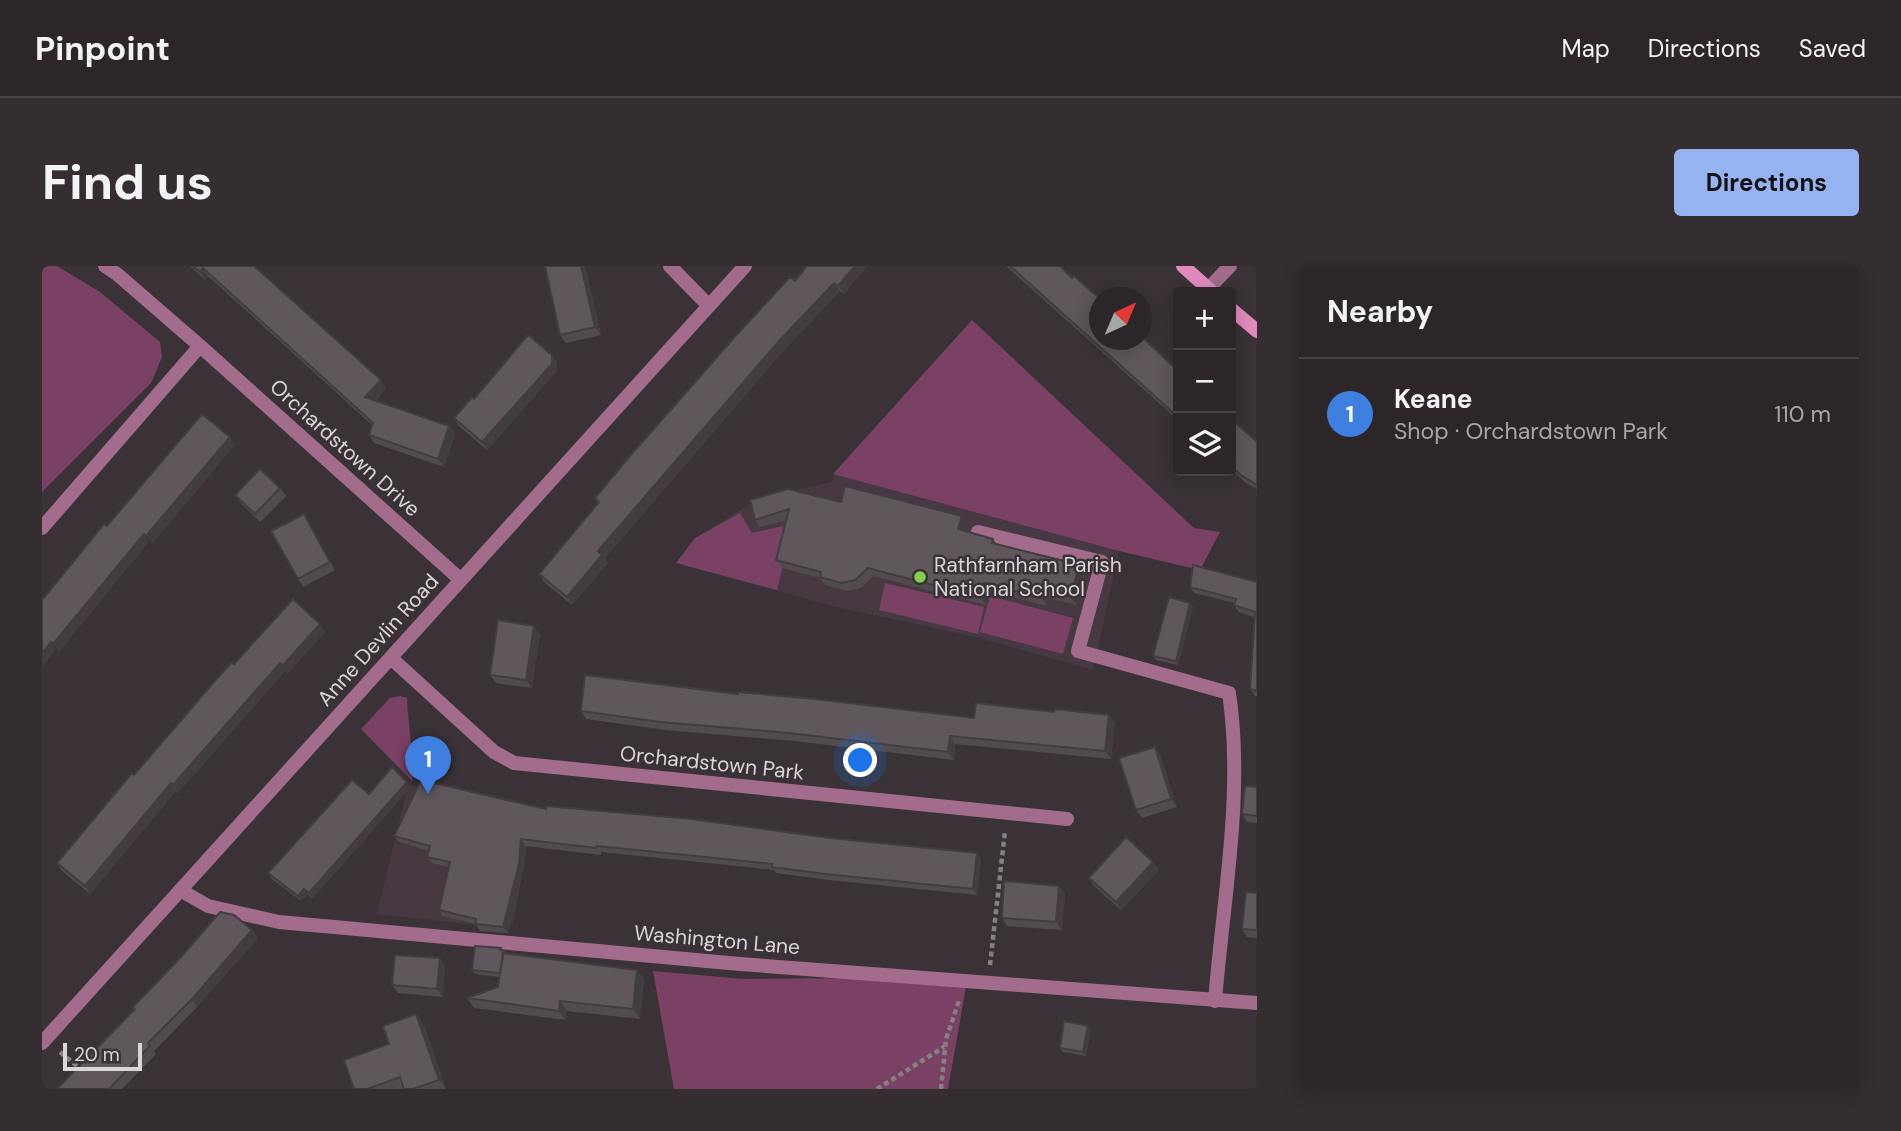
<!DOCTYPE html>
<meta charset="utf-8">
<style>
body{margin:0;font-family:"DM Sans",sans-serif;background:#342e30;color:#f1f3f6}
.controls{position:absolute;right:21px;top:21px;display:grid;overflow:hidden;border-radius:7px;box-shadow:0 4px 18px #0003}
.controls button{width:63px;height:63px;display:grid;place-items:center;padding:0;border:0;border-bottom:2px solid #484345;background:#2c2628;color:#f1f3f6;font:35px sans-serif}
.compass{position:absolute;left:1047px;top:21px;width:63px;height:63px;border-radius:50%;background:#2c2628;box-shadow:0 4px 18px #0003;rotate:44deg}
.scale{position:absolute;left:21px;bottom:18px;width:79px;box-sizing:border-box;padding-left:7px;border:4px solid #dad5d8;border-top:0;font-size:19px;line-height:24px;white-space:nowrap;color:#dad5d8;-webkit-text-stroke:5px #3a3236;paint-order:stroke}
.you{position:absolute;left:819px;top:495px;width:24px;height:24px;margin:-18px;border:5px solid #fff;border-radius:50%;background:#1a73e8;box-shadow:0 0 0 10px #1a73e833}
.badge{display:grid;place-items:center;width:46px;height:46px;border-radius:50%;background:#95b2f1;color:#fff;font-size:23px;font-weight:700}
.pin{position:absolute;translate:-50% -58px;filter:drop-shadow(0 2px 4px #0008)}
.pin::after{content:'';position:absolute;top:37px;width:24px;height:21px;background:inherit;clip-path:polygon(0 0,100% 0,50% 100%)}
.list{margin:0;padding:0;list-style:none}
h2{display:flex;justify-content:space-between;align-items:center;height:91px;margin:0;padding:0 28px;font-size:30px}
h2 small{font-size:23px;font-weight:400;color:#a6a5a8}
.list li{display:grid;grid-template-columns:46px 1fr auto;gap:21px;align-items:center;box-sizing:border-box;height:112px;padding:0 28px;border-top:2px solid #484345}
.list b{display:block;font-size:26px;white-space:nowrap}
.list p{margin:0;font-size:23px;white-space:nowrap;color:#a6a5a8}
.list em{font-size:23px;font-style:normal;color:#a6a5a8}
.icon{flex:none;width:38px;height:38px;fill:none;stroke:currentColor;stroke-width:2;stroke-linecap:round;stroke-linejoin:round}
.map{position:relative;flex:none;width:1215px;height:823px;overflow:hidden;border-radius:7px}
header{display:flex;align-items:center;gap:42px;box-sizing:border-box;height:98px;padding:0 35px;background:#2c2628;border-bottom:2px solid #484345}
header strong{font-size:33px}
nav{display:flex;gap:38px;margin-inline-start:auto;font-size:24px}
.intro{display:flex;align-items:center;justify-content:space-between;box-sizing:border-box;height:168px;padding:0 42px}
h1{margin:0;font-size:49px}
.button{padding:18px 32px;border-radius:7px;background:#95b2f1;color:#111;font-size:24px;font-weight:700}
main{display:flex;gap:42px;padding:0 42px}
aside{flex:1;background:#2c2628;border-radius:7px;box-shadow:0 4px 18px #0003}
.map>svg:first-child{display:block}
</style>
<header>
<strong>Pinpoint</strong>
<nav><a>Map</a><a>Directions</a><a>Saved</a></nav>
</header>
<div class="intro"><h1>Find us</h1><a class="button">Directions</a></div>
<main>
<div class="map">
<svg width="1215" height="823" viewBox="0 0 1215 823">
<rect width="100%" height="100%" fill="#3a3236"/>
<path fill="#473941" d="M 791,208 L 1077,285 L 1051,404 L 934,371 L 794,341 L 634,297 L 653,272 L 716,233 L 790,216 Z
M 366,519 L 492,545 L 471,658 L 452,661 L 335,648 Z"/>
<path fill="#7b4164" d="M 0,0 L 15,0 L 58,26 L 118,76 L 120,91 L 109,117 L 0,226 Z
M 930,54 L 1152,262 L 1178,266 L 1158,304 L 1077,285 L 791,208 Z
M 698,247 L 710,267 L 751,258 L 735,324 L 634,297 L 653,272 Z
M 843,317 L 942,341 L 936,368 L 837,344 Z
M 948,330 L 1031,352 L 1021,388 L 938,366 Z
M 358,430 L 365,432 C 366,460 372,487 370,515 L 319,463 L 348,432 Z
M 611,705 L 702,713 L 818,712 L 924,721 L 906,823 L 632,823 Z"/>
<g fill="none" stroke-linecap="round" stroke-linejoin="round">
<path stroke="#868083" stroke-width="4.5" stroke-dasharray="5 3.5" stroke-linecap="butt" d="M 948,699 L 963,565
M 18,786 L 41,805
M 835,823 L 902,781
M 899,823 L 904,773 L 918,732"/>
<path stroke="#a46c8c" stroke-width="14" d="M 936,266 L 1060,296 L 1036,385 L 1187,427 C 1202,527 1181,634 1173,735"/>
<path stroke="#a46c8c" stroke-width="14" d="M 63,0 L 75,8 L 158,80
M 628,0 L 667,40
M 1166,23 L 1188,0
M 0,262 L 158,80 L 419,314
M 349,392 L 452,486 L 472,497 L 1025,553
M 138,624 L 166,640 L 237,656 L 698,698 L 1215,737
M 0,777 L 703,0"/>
<path stroke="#e28abe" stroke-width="14" d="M 1141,0 L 1170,26
M 1189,43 L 1215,65"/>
</g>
<path fill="#524b4e" d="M 148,0 L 212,0 L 344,122 L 333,135 L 407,160 L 413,168 L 402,201 L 332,177 L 327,169 L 330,159 L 166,10 L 163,14 Z
M 503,0 L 543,0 L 559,69 L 524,77 L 518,69 Z
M 765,0 L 825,0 L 802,28 L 798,25 L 743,83 L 563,292 L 566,297 L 530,339 L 502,316 L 497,308 L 556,237 L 553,232 Z
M 964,0 L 1018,0 L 1136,105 L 1136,154 Z
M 510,89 L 515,97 L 515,105 L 445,184 L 417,160 L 412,152 L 432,133 Z
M 1189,153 L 1215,176 L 1215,223 L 1204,217 L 1189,203 Z
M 238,222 L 244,230 L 218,256 L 199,237 L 193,229 Z
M 708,234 L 799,236 L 925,257 L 923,265 L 951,273 L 955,278 L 1037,299 L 1042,307 L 1035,339 L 1007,332 L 1005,340 L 947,325 L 944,339 L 831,310 L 819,322 L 805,325 L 783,319 L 778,312 L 740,302 L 734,294 L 745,254 L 718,261 L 713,254 Z
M 262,248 L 267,256 L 293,304 L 261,321 L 256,313 Z
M 1215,316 L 1215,430 L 1213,430 L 1208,423 L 1212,351 L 1197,346 L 1192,339 L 1193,337 L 1152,327 L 1148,321 Z
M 1148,337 L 1151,341 L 1136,399 L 1114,394 L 1111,390 Z
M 283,366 L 246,407 L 244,404 L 136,527 L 134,525 L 48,628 L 20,605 L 15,597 L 92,509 L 192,398 Z
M 498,368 L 490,422 L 454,417 L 448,409 Z
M 696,428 L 932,452 L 1012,446 L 1067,449 L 1073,457 L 1069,493 L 913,478 L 912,494 L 752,475 L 623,464 L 544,453 L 539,445 Z
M 1118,489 L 1135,541 L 1100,552 L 1094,544 Z
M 369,521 L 270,633 L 266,628 L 259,635 L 230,613 L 226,607 L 327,528 Z
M 1215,521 L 1215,557 L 1205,556 L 1200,548 Z
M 504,543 L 939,593 L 935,629 L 787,614 L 734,607 L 732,604 L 677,598 L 559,586 L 559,589 L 483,580 L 481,604 L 466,667 L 438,665 L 434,658 L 401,650 L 397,644 L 407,601 L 390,597 L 385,591 L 387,585 L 357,576 L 352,570 Z
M 1111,596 L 1117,604 L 1079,644 L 1052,620 L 1047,612 Z
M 1017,620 L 1023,628 L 1020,664 L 965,660 L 960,652 Z
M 1215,627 L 1215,672 L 1205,671 L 1200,663 Z
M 210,664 L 216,672 L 155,741 L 112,785 L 114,788 L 80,823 L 15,823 L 93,743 L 91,741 Z
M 459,682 L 463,687 L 595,704 L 602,713 L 598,753 L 525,745 L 523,754 L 432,742 L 425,732 L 456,721 L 457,711 L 433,708 L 430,704 Z
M 403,700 L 401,731 L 356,727 L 350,719 Z
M 382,759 L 404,823 L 312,823 L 347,778 Z
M 1049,764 L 1044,790 L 1021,786 L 1018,782 Z"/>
<path fill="#423d40" d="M 539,0 L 543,0 L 559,69 L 553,61 Z
M 813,0 L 825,0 L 802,28 L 796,20 Z
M 161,2 L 166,10 L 163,14 L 158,6 Z
M 792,17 L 798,25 L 743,83 L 563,292 L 566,297 L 530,339 L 525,331 L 556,285 L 737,75 Z
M 510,89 L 515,97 L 515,105 L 445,184 L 440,176 Z
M 339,114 L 344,122 L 329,139 L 323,131 Z
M 407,160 L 413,168 L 402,201 L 396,193 Z
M 188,171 L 193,179 L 110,278 L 104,270 Z
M 262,248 L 267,256 L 293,304 L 288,296 Z
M 920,250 L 925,257 L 922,271 L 916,263 Z
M 102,268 L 107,276 L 17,386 L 11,378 Z
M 1037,299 L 1042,307 L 1035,339 L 1029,331 Z
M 942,317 L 947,325 L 944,339 L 938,331 Z
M 1002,324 L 1007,332 L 1005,340 L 1000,332 Z
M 1148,337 L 1151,341 L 1136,399 L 1134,395 Z
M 278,358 L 283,366 L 246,407 L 241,399 Z
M 492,360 L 498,368 L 490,422 L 484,414 Z
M 9,376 L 14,384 L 0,401 L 0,387 Z
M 238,397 L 244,404 L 136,527 L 131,519 Z
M 1067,449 L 1073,457 L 1069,493 L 1063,485 Z
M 908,470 L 913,478 L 912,494 L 906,486 Z
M 1113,481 L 1118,489 L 1135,541 L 1129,533 Z
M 365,516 L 369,521 L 270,633 L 267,627 Z
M 129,517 L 134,525 L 48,628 L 43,620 Z
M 479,573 L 483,580 L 481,604 L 466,667 L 461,661 Z
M 935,587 L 939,593 L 935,629 L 931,623 Z
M 1111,596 L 1117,604 L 1079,644 L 1074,636 Z
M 1017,620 L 1023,628 L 1020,664 L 1014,656 Z
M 262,623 L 266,628 L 259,635 L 256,630 Z
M 210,664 L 216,672 L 155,741 L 150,733 Z
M 398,692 L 403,700 L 401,731 L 395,723 Z
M 595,704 L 602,713 L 598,753 L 591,743 Z
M 518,735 L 525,745 L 523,754 L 517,745 Z
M 374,748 L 382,759 L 404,823 L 397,814 Z
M 1046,760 L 1049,764 L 1044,790 L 1041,786 Z"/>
<path fill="#5f575b" stroke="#423d40" stroke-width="2" d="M 151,0 L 212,0 L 339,114 L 323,131 L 407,160 L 396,193 L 327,169 L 331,157 L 161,2 L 158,6 Z
M 503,0 L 539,0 L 553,61 L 518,69 Z
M 765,0 L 813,0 L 796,20 L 792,17 L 737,75 L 556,285 L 560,289 L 525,331 L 497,308 L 557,236 L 553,232 L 588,190 L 690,74 L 748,11 L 753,15 Z
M 968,0 L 1018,0 L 1030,12 L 1032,10 L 1058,33 L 1058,74 L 1100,74 L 1100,71 L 1136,105 L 1136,151 Z
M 486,69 L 510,89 L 510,98 L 440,176 L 412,152 L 430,131 L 432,133 Z
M 160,148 L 188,171 L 104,270 L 102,268 L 11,378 L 9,376 L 0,387 L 0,334 L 62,258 L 65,260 Z
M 1189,153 L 1215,176 L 1215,219 L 1199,209 L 1189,200 Z
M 218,203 L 238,222 L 213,248 L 193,229 Z
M 803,220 L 920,250 L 916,263 L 951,273 L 950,277 L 1037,299 L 1029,331 L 1002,324 L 1000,332 L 942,317 L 938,331 L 826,302 L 813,314 L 799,317 L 778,311 L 779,306 L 734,294 L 747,243 L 713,254 L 708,234 L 746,223 L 799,236 Z
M 262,248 L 288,296 L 256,313 L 229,265 Z
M 1151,299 L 1215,316 L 1215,425 L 1208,423 L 1213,346 L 1192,339 L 1194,333 L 1148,321 Z
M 1127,331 L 1148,337 L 1134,395 L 1111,390 Z
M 251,333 L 278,358 L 241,399 L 238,397 L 131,519 L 129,517 L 43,620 L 15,597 L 90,507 L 92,509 L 172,416 L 190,396 L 192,398 Z
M 456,354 L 492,360 L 484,414 L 448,409 Z
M 543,409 L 696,428 L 696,426 L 773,433 L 932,452 L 934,437 L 1012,446 L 1013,443 L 1067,449 L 1063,485 L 908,470 L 906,486 L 747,467 L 618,456 L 539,445 Z
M 1113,481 L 1129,533 L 1094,544 L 1077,492 Z
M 350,501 L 365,516 L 267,627 L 262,623 L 256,630 L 226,607 L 310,514 L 327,528 Z
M 379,514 L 504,543 L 504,540 L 649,553 L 788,572 L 935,587 L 931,623 L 783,608 L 730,601 L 730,598 L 673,592 L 555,580 L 554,582 L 479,573 L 477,598 L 461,661 L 434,658 L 434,653 L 397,644 L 408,596 L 385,591 L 388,580 L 352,570 Z
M 1203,520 L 1215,521 L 1215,550 L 1200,548 Z
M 1084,571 L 1111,596 L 1074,636 L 1047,612 Z
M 962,615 L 1017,620 L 1014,656 L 960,652 Z
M 1204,626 L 1215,627 L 1215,664 L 1200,663 Z
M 178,646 L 192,649 L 210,664 L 150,733 L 106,777 L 108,780 L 67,823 L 15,823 L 93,743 L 91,741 L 140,690 Z
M 433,680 L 459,682 L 458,684 L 462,685 L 458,707 L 430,704 Z
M 461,687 L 595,704 L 591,743 L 518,735 L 517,745 L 425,732 L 456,721 Z
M 353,689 L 398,692 L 395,723 L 350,719 Z
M 374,748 L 397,814 L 371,823 L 362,823 L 358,811 L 325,823 L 312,823 L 302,794 L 347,778 L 341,760 Z
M 1022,755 L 1046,760 L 1041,786 L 1018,782 Z"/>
<circle fill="#84cf4d" stroke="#3a3236" stroke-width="2.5" cx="878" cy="311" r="7"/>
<g text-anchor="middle" stroke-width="5" stroke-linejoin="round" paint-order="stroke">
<g font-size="21" fill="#dad5d8" stroke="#3a3236">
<text transform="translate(303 182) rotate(42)" y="7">Orchardstown Drive</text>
<text transform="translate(336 374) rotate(-48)" y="7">Anne Devlin Road</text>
<text transform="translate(670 497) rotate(6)" y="7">Orchardstown Park</text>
<text transform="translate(675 674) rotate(5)" y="7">Washington Lane</text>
</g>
<g font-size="21" fill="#dad5d8" stroke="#3a3236" text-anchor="start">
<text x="892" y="306">Rathfarnham Parish<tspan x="892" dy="24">National School</tspan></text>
</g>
</g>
</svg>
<div class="controls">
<button>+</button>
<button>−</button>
<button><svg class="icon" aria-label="layers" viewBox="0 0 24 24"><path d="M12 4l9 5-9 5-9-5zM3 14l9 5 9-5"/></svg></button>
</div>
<svg class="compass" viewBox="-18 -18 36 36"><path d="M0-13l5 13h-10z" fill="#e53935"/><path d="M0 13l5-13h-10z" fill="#a6a5a8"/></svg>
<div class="scale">20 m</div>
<div class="you"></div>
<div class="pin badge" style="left:386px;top:528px;background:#3f7fe0">1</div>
</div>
<aside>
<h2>Nearby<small></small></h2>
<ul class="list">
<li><span class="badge" style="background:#3f7fe0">1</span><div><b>Keane</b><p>Shop · Orchardstown Park</p></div><em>110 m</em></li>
</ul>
</aside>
</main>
